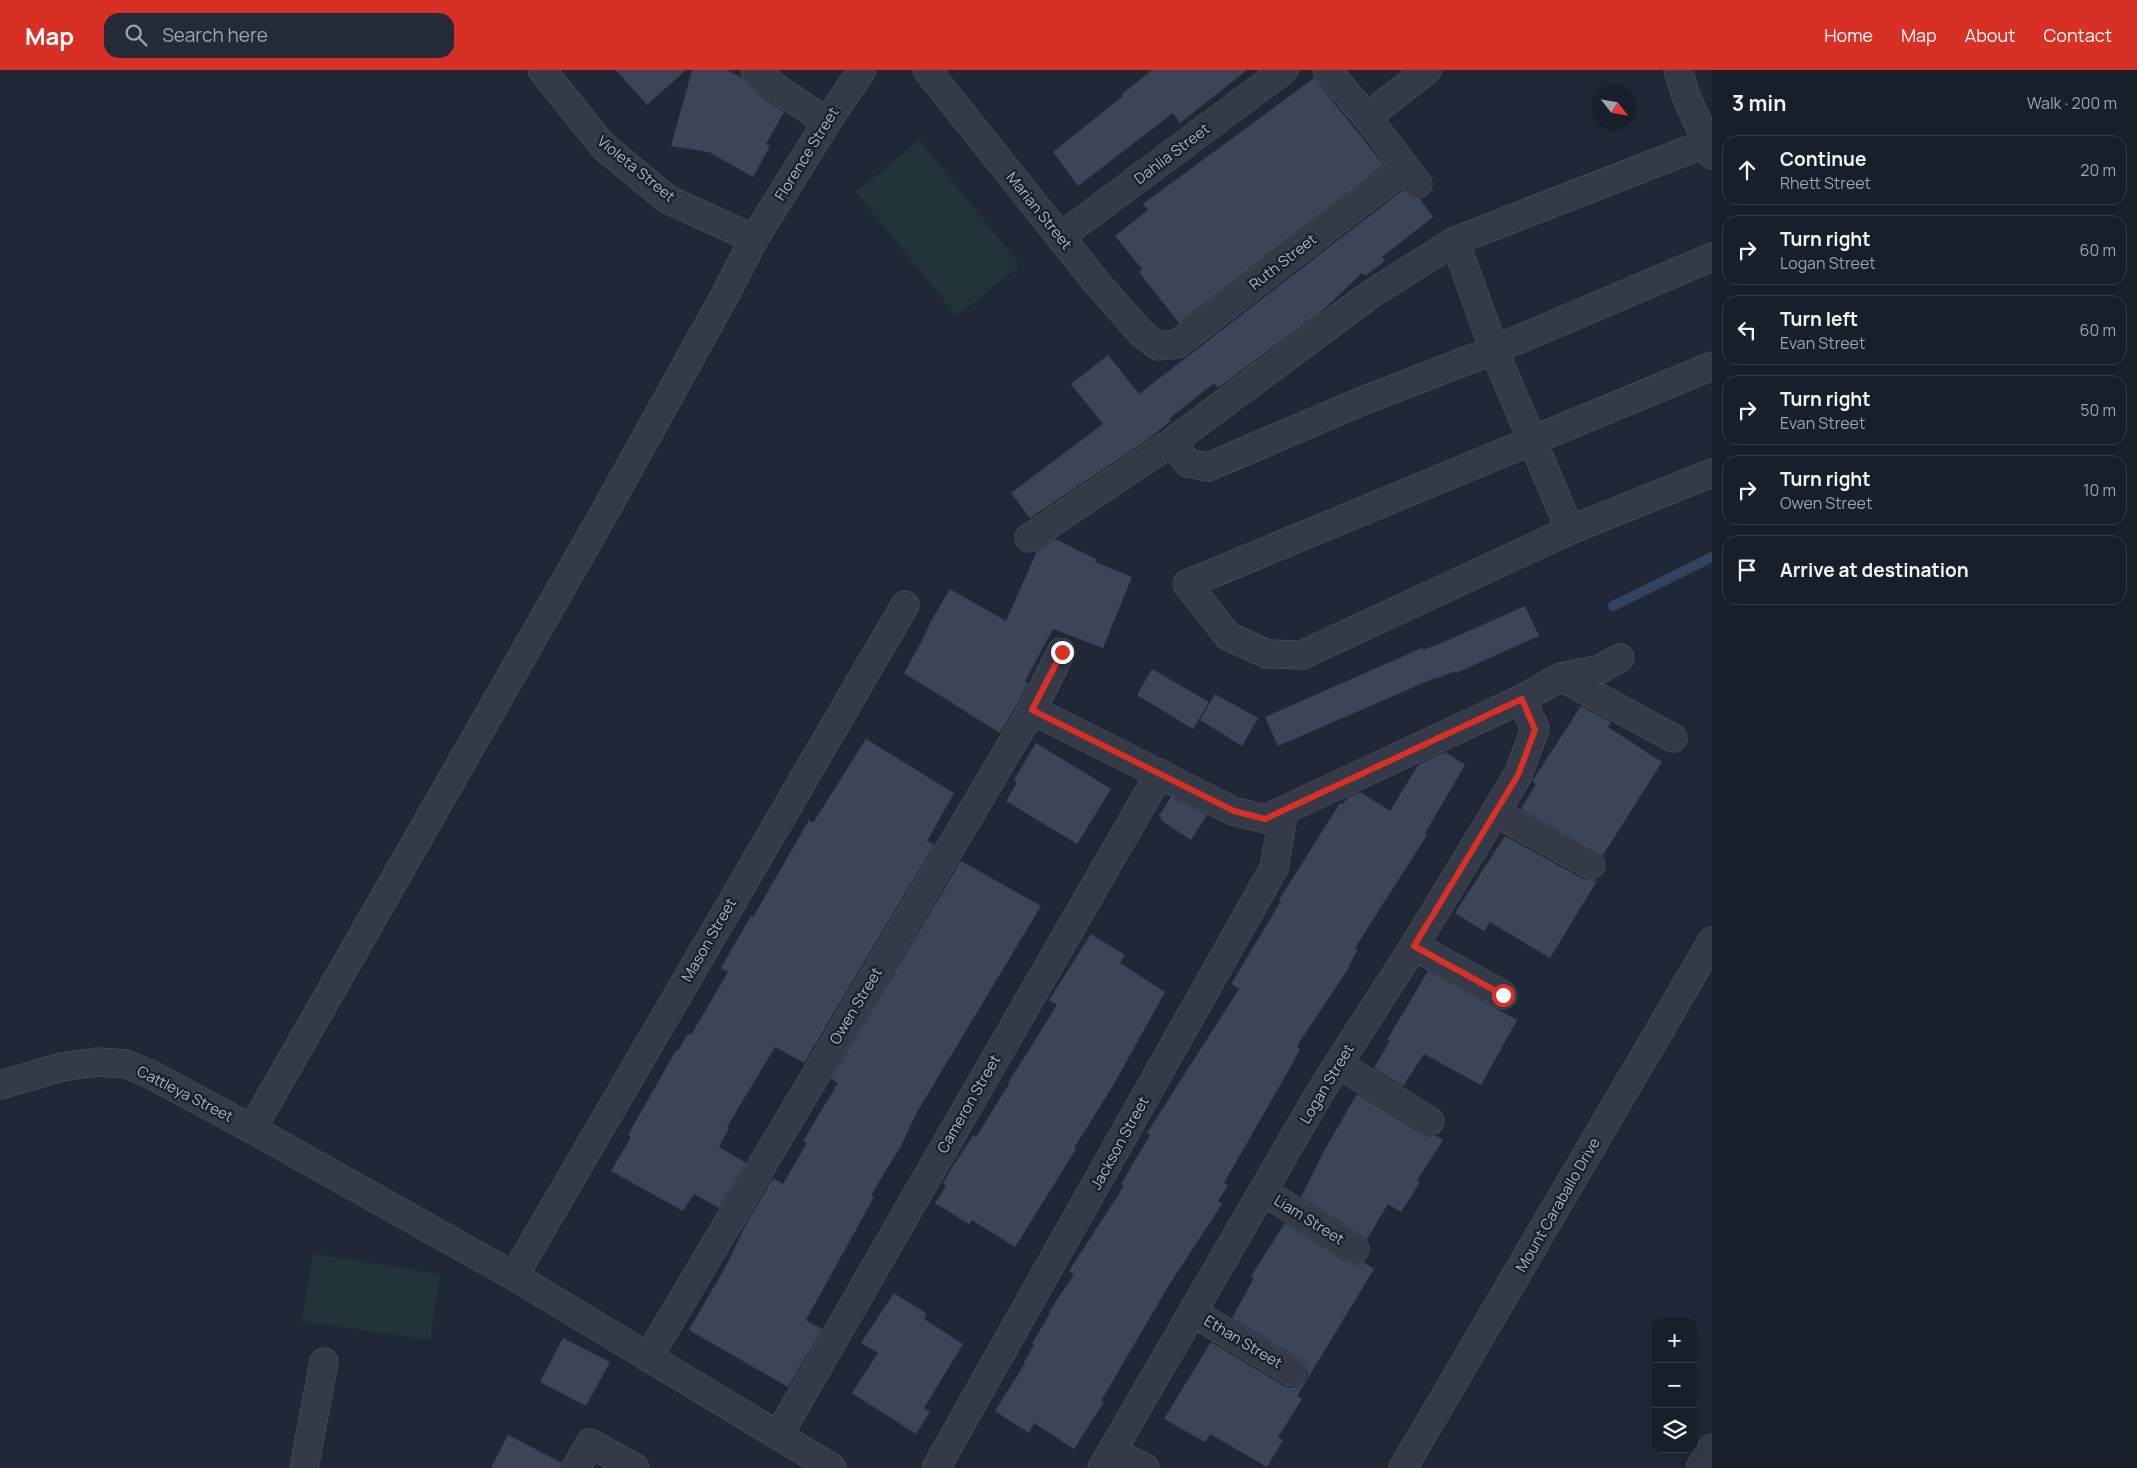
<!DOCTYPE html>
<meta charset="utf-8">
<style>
body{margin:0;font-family:Manrope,sans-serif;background:#252b36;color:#f1f3f6}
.controls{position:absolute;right:15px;bottom:15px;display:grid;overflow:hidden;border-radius:10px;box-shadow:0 5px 20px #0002}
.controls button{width:45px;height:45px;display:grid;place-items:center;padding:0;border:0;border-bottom:1px solid #363c47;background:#181e2a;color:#f1f3f6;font:25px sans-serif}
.compass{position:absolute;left:1592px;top:15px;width:45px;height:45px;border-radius:50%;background:#181e2a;box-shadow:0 5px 20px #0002;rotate:121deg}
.stop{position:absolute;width:15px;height:15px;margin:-11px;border:4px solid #d93025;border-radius:50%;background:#fff}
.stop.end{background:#d93025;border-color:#fff;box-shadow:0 1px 5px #0008}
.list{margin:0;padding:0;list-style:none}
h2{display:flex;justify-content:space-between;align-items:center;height:65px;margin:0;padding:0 20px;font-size:21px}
h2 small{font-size:16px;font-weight:400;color:#9fa2a8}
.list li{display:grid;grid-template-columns:32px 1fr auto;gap:15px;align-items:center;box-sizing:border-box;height:70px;margin:0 10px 10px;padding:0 10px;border:1px solid #363c47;border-radius:15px}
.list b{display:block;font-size:19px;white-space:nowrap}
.list p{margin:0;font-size:16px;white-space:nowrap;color:#9fa2a8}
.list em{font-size:16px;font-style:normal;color:#9fa2a8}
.icon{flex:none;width:28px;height:28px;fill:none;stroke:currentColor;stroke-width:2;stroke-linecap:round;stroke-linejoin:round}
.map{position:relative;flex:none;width:1712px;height:1398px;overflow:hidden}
header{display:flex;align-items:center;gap:30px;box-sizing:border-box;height:70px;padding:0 25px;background:#d93025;color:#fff}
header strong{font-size:24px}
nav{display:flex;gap:28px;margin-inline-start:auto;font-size:18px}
.search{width:350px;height:45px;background:#252b36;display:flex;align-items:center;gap:12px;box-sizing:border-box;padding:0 18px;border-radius:15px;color:#9fa2a8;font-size:19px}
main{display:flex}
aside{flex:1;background:#181e2a}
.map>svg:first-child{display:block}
</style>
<header>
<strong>Map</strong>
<div class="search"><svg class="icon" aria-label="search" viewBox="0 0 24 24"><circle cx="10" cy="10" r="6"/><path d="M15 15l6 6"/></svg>Search here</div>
<nav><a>Home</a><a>Map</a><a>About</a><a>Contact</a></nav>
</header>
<main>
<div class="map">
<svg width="1712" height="1398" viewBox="0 0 1712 1398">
<rect width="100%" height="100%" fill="#202838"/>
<path fill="#223439" d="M 919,70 L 1020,195 L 957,246 L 856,122 Z
M 313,1184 L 440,1204 L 430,1270 L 302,1251 Z"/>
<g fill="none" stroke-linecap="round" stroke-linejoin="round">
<path stroke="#34415f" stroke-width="10" d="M 1613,536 L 1712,487"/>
</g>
<path fill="#3c4558" d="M 616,0 L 686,0 L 647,35 Z
M 692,0 L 727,0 L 742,8 L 765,29 L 784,42 L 766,74 L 770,76 L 753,107 L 709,82 L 671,76 Z
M 1152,0 L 1247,0 L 1180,53 L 1173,43 L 1078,116 L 1053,82 L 1123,26 L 1122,24 Z
M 1314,8 L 1384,95 L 1179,253 L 1139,202 L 1142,199 L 1115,166 L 1148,140 L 1143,134 Z
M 1403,120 L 1412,128 L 1420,129 L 1433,147 L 1382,187 L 1385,191 L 1365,206 L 1362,203 L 1322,241 L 1218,318 L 1214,313 L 1169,349 L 1171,351 L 1147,370 L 1030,448 L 1011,423 L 1103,354 L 1071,314 L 1108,285 L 1139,324 Z
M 1055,469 L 1096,489 L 1095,492 L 1132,507 L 1103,578 L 1053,559 L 1025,611 L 1028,613 L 1019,631 L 1000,663 L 904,603 L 923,569 L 931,551 L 950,519 L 1006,551 L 1037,481 Z
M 1525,536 L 1539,566 L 1456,603 L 1455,601 L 1438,608 L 1437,607 L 1278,676 L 1265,647 L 1422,578 L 1423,580 L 1439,574 Z
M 1152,599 L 1209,632 L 1193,659 L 1137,625 Z
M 1215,624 L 1258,648 L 1242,676 L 1200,650 Z
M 1581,636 L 1611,652 L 1608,657 L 1662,692 L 1603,785 L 1521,739 L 1536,714 L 1532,712 L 1533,710 Z
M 866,669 L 954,723 L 927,771 L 934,775 L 804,993 L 775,977 L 727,1057 L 729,1058 L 719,1077 L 746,1093 L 719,1138 L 694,1124 L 683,1141 L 611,1101 L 631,1067 L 628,1065 L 676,980 L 678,981 L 688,963 L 691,965 L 728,902 L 721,898 L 741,863 L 751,846 L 753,847 L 809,750 L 813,753 Z
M 1036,673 L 1111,719 L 1077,774 L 1006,731 L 1017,713 L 1014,710 Z
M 1445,682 L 1465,695 L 1425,763 L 1427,765 L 1355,878 L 1358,880 L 1349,895 L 1350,896 L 1297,976 L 1300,979 L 1291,996 L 1224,1113 L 1228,1115 L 1218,1131 L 1222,1134 L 1169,1215 L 1111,1314 L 1101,1331 L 1104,1332 L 1074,1379 L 1034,1353 L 1029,1363 L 995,1341 L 1025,1293 L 1024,1292 L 1034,1275 L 1032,1274 L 1050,1243 L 1049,1242 L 1074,1204 L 1069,1201 L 1124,1116 L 1121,1114 L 1150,1065 L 1147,1063 L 1239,919 L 1231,914 L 1281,831 L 1279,830 L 1340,733 L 1343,734 L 1347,728 L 1360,722 L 1390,741 L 1418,695 Z
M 1171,727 L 1207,745 L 1191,770 L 1161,750 L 1162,748 L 1159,746 Z
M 1505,766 L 1583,809 L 1597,811 L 1550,888 L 1490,852 L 1484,861 L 1455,843 Z
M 961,791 L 1041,836 L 917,1042 L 902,1074 L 871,1125 L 874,1127 L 806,1250 L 822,1259 L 788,1317 L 689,1260 L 726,1196 L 746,1154 L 773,1108 L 783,1114 L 807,1073 L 803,1071 L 838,1013 L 831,1009 Z
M 1091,864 L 1125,885 L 1120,893 L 1165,922 L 1114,1014 L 1074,1078 L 1076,1079 L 1015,1177 L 972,1150 L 969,1154 L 935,1133 L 946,1116 L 943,1113 L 953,1096 L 973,1066 L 976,1067 L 1009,1014 L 1008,1013 L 1057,935 L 1049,930 Z
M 1428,901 L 1517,950 L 1481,1015 L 1424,984 L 1403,1016 L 1374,998 L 1390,971 L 1387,970 Z
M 1357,1024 L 1422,1064 L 1429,1067 L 1435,1065 L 1443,1070 L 1417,1110 L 1420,1112 L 1401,1142 L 1388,1134 L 1367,1169 L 1301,1127 L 1325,1079 Z
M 1285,1153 L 1347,1192 L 1355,1195 L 1363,1192 L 1374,1199 L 1297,1326 L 1302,1329 L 1278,1367 L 1283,1370 L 1267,1397 L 1210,1364 L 1205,1372 L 1164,1349 L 1211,1272 L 1284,1316 L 1291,1318 L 1299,1316 L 1306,1310 L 1308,1303 L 1306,1295 L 1300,1289 L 1232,1248 L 1254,1208 L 1251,1206 Z
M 894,1223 L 927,1244 L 924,1249 L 963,1274 L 924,1338 L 930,1342 L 916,1364 L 852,1323 L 878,1283 L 861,1273 Z
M 563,1268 L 610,1292 L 586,1336 L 540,1312 Z
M 508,1365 L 562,1393 L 560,1398 L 491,1398 Z"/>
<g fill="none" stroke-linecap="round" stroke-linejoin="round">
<g stroke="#515766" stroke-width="29">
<path id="minor" d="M 542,0 L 603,76 L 667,129 L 754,169
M 755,0 L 775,17 L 827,52
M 927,0 L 1097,213 L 1141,263 L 1158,276 L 1177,274 L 1405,98
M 1327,0 L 1367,47 L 1418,114
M 1678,0 L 1686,26 L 1712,85
M 1367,47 L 1427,0
M 1060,167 L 1284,0
M 1455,171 L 1494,280 L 1570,460
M 1712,296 L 1187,514 L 1228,566 L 1267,584 L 1302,585 L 1570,460 L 1712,403
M 1172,372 L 1188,393 L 1208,397 L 1360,332 L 1494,280 L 1712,187
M 1029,468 L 1172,372 L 1371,224 L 1455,171 L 1712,71
M 1561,607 L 1673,668
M 1032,640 L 1233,741 L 1265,749 L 1522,629 L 1561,607 L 1600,599 L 1620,588
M 1495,742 L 1591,795
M 1414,876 L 1503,925
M 1338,994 L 1430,1051
M 0,1015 L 62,997 L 97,992 L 126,994 L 152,1005 L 252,1059 L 514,1206 L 832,1398
M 252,1059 L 607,438 L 724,227 L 754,169 L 827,52 L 862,0
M 1264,1122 L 1355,1179
M 514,1206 L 905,535
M 1194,1243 L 1292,1302
M 648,1288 L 1032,640 L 1061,582
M 778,1366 L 1160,703
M 1112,1381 L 1145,1398
M 304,1398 L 324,1292
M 576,1398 L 590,1373 L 635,1398
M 936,1398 L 1274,798 L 1284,741
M 1102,1398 L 1322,1019 L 1414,876 L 1518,705 L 1535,659 L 1522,629
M 1403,1398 L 1712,871
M 1700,1398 L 1712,1378"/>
</g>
<use href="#minor" stroke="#343a48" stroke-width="28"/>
</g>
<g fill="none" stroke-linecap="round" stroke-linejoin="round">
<path stroke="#d93025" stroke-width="6" d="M 1062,582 L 1032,640 L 1234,741 L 1265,749 L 1522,629 L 1535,660 L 1518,705 L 1414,876 L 1503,925"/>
</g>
<g text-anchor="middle" stroke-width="4.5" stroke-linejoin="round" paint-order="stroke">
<g font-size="15" fill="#aeb4c5" stroke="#191f2d">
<text transform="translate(807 84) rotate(-58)" y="5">Florence Street</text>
<text transform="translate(1172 84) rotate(-37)" y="5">Dahlia Street</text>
<text transform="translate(636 99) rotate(39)" y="5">Violeta Street</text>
<text transform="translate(1039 141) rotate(51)" y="5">Marian Street</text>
<text transform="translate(1283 192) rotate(-38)" y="5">Ruth Street</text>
<text transform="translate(709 870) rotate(-60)" y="5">Mason Street</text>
<text transform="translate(856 936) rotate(-59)" y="5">Owen Street</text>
<text transform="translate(1327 1014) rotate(-59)" y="5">Logan Street</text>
<text transform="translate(185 1024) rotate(27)" y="5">Cattleya Street</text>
<text transform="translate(969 1034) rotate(-60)" y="5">Cameron Street</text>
<text transform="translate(1120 1073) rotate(-61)" y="5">Jackson Street</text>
<text transform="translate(1558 1135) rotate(-60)" y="5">Mount Caraballo Drive</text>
<text transform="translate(1309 1150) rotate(32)" y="5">Liam Street</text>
<text transform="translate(1243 1272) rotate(31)" y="5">Ethan Street</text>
</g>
</g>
</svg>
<div class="controls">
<button>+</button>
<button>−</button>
<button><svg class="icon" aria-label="layers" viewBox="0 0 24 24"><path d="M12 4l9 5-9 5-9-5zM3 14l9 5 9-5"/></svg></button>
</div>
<svg class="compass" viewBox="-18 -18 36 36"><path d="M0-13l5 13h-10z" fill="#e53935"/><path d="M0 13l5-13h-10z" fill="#9fa2a8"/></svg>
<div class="stop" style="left:1503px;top:925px"></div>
<div class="stop end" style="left:1062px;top:582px"></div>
</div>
<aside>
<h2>3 min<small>Walk · 200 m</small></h2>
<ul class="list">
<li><svg class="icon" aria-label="ahead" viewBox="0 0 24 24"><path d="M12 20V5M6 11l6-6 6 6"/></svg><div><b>Continue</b><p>Rhett Street</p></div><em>20 m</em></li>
<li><svg class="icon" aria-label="right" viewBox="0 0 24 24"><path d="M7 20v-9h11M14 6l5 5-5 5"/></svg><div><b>Turn right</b><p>Logan Street</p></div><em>60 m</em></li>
<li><svg class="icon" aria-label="left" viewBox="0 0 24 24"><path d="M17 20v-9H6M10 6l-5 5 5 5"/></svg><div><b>Turn left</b><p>Evan Street</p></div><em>60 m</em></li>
<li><svg class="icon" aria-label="right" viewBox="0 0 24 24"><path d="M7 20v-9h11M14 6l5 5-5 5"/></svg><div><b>Turn right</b><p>Evan Street</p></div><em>50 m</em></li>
<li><svg class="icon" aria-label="right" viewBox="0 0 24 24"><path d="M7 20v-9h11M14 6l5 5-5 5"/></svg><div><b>Turn right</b><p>Owen Street</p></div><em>10 m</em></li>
<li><svg class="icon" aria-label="arrive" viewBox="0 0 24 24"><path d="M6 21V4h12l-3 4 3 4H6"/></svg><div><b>Arrive at destination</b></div></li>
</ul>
</aside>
</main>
